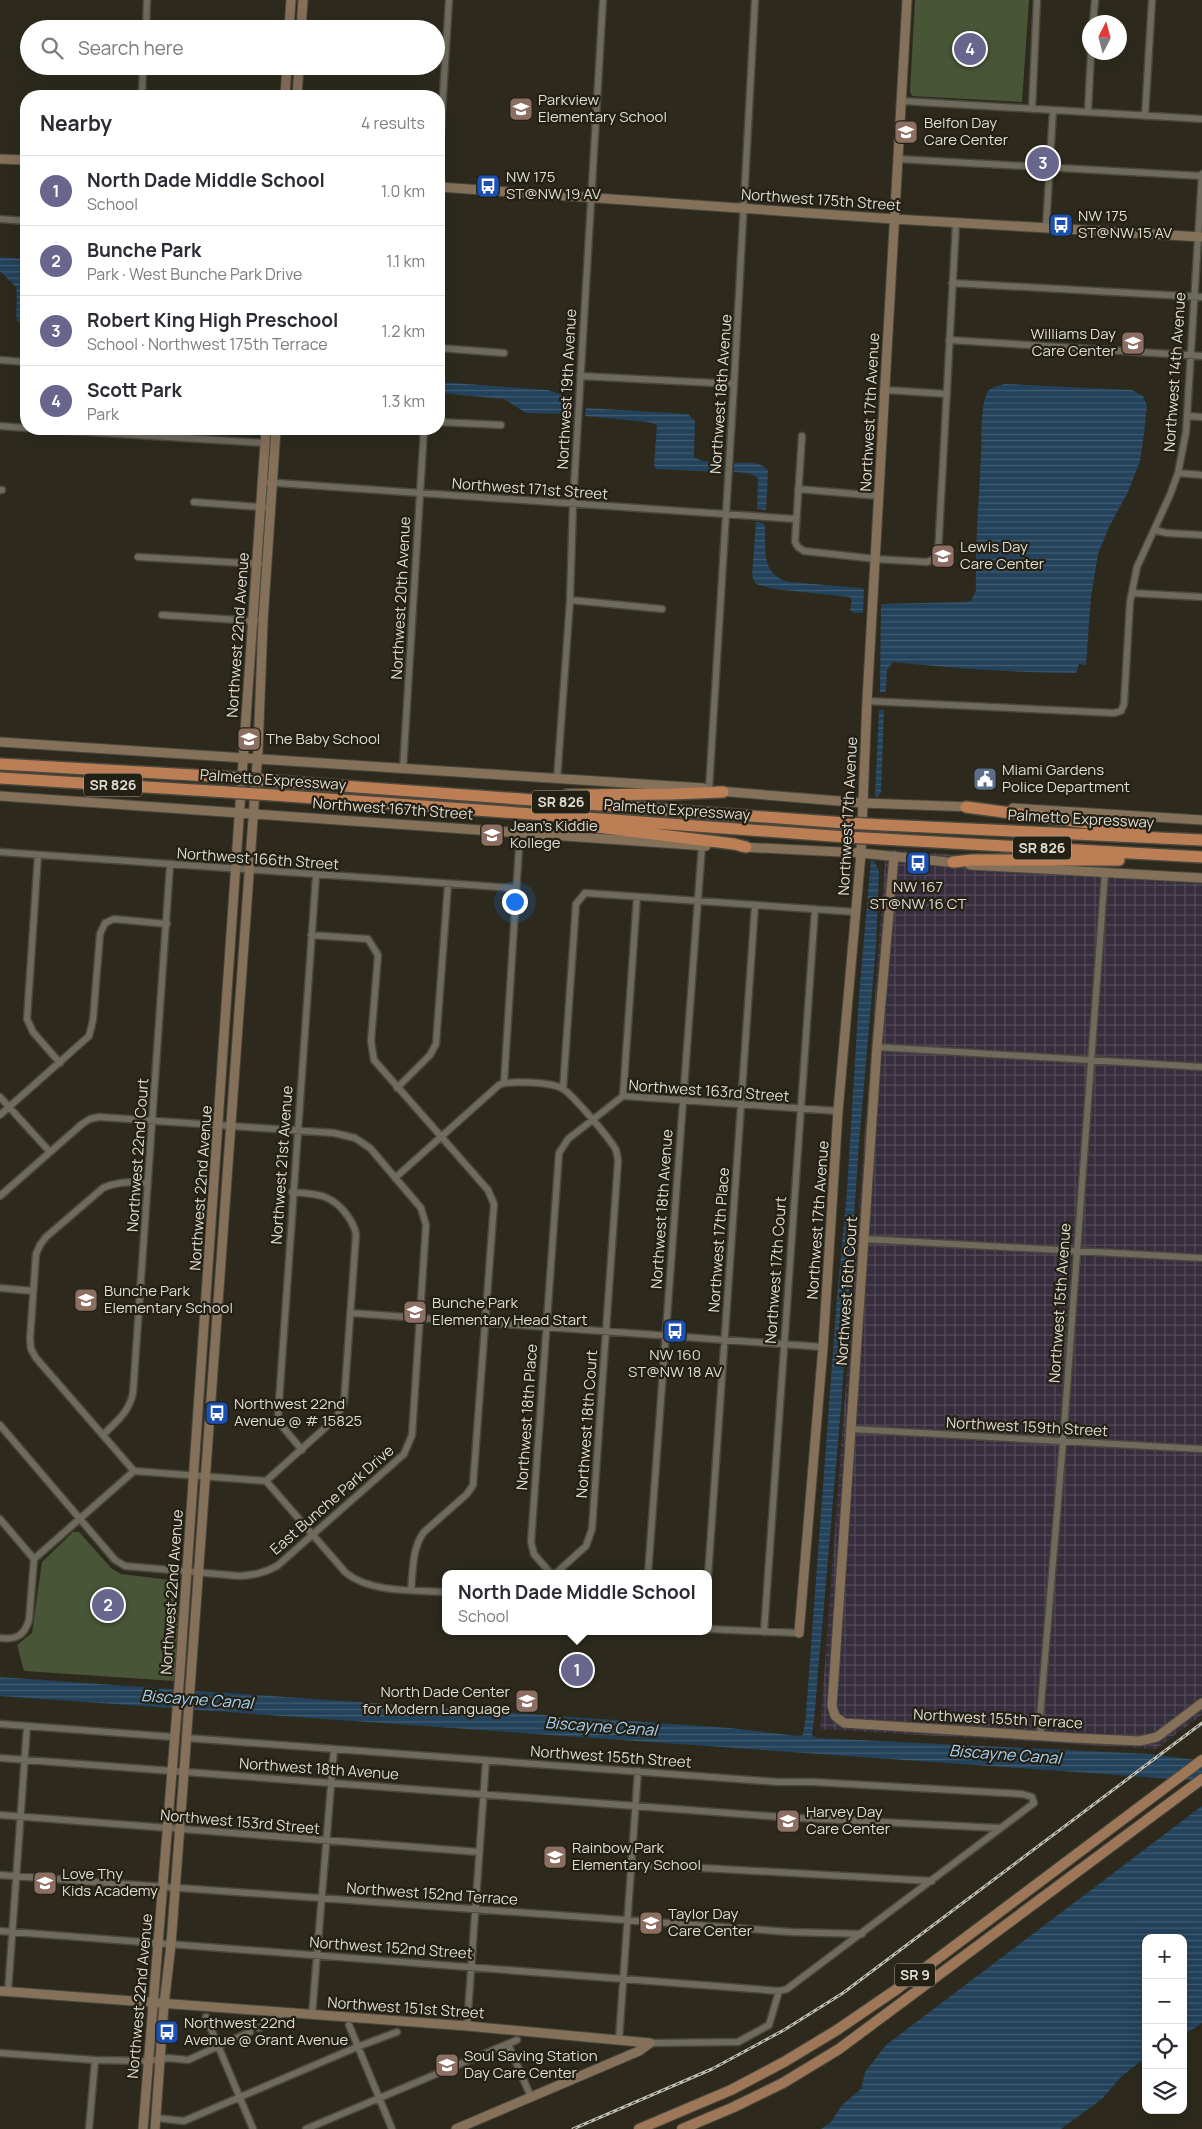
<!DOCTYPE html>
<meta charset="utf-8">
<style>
body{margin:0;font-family:Manrope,sans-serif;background:#f7f7f7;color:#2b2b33}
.controls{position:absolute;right:15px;bottom:15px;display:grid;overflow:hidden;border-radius:10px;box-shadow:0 5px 20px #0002}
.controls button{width:45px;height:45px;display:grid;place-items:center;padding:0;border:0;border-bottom:1px solid #e1e1e2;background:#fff;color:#2b2b33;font:25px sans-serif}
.compass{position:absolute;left:1082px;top:15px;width:45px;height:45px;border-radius:50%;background:#fff;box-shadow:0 5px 20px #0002;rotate:6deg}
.you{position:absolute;left:514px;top:901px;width:18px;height:18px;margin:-12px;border:4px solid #fff;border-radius:50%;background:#1a73e8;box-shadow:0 0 0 8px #1a73e833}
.badge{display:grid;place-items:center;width:32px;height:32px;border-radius:50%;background:#68668c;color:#fff;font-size:16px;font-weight:700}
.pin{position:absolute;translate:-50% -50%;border:2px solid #fff;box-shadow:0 1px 5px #0006}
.popup{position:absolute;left:442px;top:1570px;width:270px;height:65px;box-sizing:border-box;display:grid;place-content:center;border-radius:10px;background:#fff;filter:drop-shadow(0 1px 4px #0005);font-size:16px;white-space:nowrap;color:#7c7c81}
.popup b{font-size:19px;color:#2b2b33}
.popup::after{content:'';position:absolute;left:50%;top:100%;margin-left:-10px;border:10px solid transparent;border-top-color:#fff}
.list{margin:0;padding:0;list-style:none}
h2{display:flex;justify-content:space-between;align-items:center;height:65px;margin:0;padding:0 20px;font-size:21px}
h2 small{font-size:16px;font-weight:400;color:#7c7c81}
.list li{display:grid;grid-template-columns:32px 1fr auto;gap:15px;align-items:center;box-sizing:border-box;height:70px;padding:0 20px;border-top:1px solid #e1e1e2}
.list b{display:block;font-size:19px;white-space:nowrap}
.list p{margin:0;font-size:16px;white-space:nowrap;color:#7c7c81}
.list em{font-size:16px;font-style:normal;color:#7c7c81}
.icon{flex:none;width:28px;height:28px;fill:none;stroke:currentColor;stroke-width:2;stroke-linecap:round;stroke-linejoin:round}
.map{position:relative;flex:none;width:1202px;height:2129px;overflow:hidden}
.search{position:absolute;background:#fff;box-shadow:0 5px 20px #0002;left:20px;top:20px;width:425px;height:55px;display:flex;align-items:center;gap:12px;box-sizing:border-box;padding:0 18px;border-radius:28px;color:#7c7c81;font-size:19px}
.panel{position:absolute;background:#fff;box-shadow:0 5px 20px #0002;left:20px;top:90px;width:425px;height:345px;border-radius:20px}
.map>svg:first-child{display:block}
</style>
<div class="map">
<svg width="1202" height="2129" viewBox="0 0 1202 2129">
<defs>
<pattern id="industrial-grid" width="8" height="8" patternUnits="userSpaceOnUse" patternTransform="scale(1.25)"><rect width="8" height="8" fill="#362d3d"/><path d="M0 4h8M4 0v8" fill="none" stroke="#534b58"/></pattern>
<pattern id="water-rules" width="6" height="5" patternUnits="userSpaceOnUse" patternTransform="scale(1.25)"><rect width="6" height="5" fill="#23425b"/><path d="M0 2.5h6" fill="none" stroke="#425d72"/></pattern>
</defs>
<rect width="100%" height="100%" fill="#2d2a1d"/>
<path fill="url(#industrial-grid)" d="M 886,849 L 1202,876 L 1202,1715 L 1156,1749 L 820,1729 Z"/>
<path fill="#485536" d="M 915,0 L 1029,0 L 1022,102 L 912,96 L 910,92 Z
M 73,1532 L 79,1532 L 112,1569 L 121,1574 L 179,1581 L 175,1681 L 24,1671 L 17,1645 L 32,1633 L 42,1562 Z"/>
<path fill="url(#water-rules)" d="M 0,257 L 26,259 L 26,324 L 17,321 C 15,309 18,298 16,287 L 0,271 Z
M 439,382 L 548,390 L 560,394 L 571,403 L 570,414 L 526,413 L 504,399 L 439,393 Z
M 1005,384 L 1132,390 L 1143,396 L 1147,405 L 1144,434 L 1140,461 L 1128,492 L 1109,527 L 1098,554 L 1091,597 L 1086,665 L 1079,664 L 1076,673 C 1015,673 954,668 893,662 L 887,670 L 886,690 L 885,692 L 880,692 L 881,604 L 966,602 L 971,601 L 976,590 C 975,545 979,501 981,456 C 982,438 980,413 986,395 C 989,387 997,386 1005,384 Z
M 586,408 L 688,414 L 695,421 L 694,457 L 702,461 L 722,463 L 721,472 L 656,469 L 654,465 L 657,425 L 648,422 L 585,416 Z
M 734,463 C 745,462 762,461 768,471 L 766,510 L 757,509 L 758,478 L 748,473 L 734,472 Z
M 756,522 L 763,523 L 765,526 C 766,550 760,574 789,582 L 861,588 L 864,590 L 863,613 L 854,613 L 850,610 L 852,599 L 849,597 L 774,589 L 756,584 L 752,576 Z
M 879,710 L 884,710 L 881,792 L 878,797 L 875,796 Z
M 871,860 L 874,861 L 879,871 L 876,946 L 859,1143 L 841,1407 L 821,1640 C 817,1671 817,1703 812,1735 L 817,1738 L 1150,1754 L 1202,1761 L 1202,1781 L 0,1696 L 0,1677 L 730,1728 L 798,1736 L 803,1735 L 806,1714 L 837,1298 L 847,1191 L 859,996 Z
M 1202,1806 L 1202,2023 L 1183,2036 L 1183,1938 L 1146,1938 L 1146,2057 L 1121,2077 L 1102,2099 L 1061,2129 L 821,2129 L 831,2122 L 842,2105 L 861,2089 L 865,2072 L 886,2045 Z"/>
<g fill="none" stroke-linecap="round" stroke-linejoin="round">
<g stroke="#4a473c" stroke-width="9">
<path id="street" d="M 1093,22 L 1095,0
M 146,29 L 147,0
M 142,96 L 143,66
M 902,101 L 1202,119
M 1032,109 L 1037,0
M 1088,112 L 1091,52
M 1145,116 L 1152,0
M 439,159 L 449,0
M 898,159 L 1202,176
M 0,219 L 26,221
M 1046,228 L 1053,110
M 952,283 L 1202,297
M 949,340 L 1202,356
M 439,348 L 504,353
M 0,360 L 26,362
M 580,376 L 734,384
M 886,390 L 947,394
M 1188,416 L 1202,417
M 439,422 L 501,425
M 0,426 L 26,428
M 40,429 L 265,443
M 802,436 L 795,542 L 798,547 L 804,551 L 876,559 L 927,562 L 935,559 L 938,554 L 956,223
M 1178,473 L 1202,475
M 263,482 L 796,519
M 798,489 L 879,496
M 0,490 L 2,490
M 194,502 L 271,508
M 1155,530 L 1166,533 L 1202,535
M 138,557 L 259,564
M 1132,593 L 1202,597
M 570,600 L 662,609
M 162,615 L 255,621
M 867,701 L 1114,713 L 1121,711 L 1124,704 L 1130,602 L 1137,567 L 1170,495 L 1178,473 L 1186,432 L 1202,174
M 403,769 L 424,429
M 557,780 L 570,600 L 573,504 L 603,0
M 709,789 L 734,384 L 755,0
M 0,852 L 515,888
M 38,855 L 27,1019 L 33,1032 L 60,1063
M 311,935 L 368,939 L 378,955 L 371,1041 L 374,1060 L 488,1190 L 494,1204 L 473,1485 L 467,1494 L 424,1532 C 412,1548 413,1570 411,1590
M 877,1047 L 1202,1067
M 504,1083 L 520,832
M 397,1088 L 430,1055 L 436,1044 L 448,884
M 563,1089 L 576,904 L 585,893 L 856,912
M 623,1096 L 637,897
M 0,1097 L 50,1152
M 0,1115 L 89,1036 L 93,1020 L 100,934 L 105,923 L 114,919 L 167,924
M 395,1178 L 499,1085 C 509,1080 553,1082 563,1089 C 573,1095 611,1140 616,1150 C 617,1154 618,1158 618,1161 L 592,1529 L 586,1546 L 555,1574
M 0,1196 L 82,1124 L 90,1119 L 99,1117 L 334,1133 L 355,1138 L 370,1148 L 421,1208 L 426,1225 L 412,1435 L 404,1454 L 277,1566 C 264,1573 254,1575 240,1576 L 125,1566 L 115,1560 L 0,1425
M 864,1239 L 1202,1258
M 0,1288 L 33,1291
M 351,1313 L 823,1347
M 851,1429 L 1202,1449
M 103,1435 C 117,1421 129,1412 133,1393 L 170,865
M 302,1450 L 282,1426 L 278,1416 L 316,875
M 134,1471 L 36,1358 L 31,1349 L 30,1339 L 36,1254 L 40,1245 L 46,1237 L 103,1188 C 118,1181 132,1182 148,1183
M 134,1471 L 266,1481
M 266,1481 L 336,1418 L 344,1402 L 356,1234 C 354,1224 349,1217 343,1210 C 328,1193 313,1194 292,1192
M 266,1481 L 346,1573 C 371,1593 414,1590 446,1592
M 0,1519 L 34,1559
M 551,1574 L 534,1554 L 531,1542 L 559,1153 L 568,1139 L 623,1096 L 838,1111
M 648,1574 L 702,845
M 708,1576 L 755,905
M 708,1629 L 799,1633
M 764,1632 L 815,909
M 0,1638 C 16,1640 24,1636 29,1620 L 34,1559 L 134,1471
M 0,1724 L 174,1737
M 1041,1736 L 1040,1717 L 1063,1442 L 1105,872
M 0,1758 L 781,1817 L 999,1828
M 0,1815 L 479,1852
M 632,1864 L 932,1881
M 0,1875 L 791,1932 L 862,1934
M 0,1931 L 779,1991 L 787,1989 L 1034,1803 L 1032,1797 L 1022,1794 L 813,1782 L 778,1782 L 187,1738
M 8,1992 L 27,1726
M 312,2015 L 334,1749
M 206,2017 L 253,2129
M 349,2025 L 392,2129
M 467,2026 L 486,1760
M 259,2028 L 276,2021 L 283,2013
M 619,2039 L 638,1771
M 650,2043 L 738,2042 L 769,2025 L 779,1991
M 508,2044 L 531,2097
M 0,2053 L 95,2060 L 148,2061 L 168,2058 L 188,2060 L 250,2032
M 156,2118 L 184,2121 L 357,2047 L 397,2032
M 89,2129 L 95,2060
M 306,2129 L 517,2040"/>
</g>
<g stroke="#4a473c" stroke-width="11">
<path id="secondary" d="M 289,29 L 291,0
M 301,29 L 303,0
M 285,96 L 287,66
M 297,96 L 299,66
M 0,159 L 26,160
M 439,187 L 894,219 L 1202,237
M 0,742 L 703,788
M 718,791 L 863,803 L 972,807
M 0,796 L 706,846
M 1013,808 L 1202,820
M 741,847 L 861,853 L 957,863
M 894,856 L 877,1047 L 832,1706 L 835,1716 L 844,1723 L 1075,1738 L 1140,1741 L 1157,1737 L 1202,1703
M 970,865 L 1202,878
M 799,1633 L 823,1347 L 838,1111 L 861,853 L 867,701 L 907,0
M 0,1991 L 467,2026 L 650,2043
M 143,2129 L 179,1685 L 266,429
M 155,2129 L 164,2005 L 171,1944 L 184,1772 L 258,750 L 263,621 L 276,429
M 456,2129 L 639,2051 L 650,2043"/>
</g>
<g stroke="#4a473c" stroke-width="12">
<path id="primary" d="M 639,2129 L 731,2090 L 784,2062 L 837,2030 L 897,1989 L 1202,1760
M 682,2129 L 734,2107 L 783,2083 L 839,2049 L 1202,1779"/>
</g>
<g stroke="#4a473c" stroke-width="14">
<path id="highway" d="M 0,764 L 228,777
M 0,778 L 227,792
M 275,781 L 846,823
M 273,795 L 846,837
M 567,795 L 672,794 L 723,792
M 966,807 L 1141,830
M 565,823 L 734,844 L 746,847
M 884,825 L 1202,840
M 882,839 L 1202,857
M 953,862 L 972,860 L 1119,860"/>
</g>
<use href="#street" stroke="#6e6a5c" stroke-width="6"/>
<use href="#secondary" stroke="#85705a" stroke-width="9"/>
<use href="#primary" stroke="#9d7758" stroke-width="10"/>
<use href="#highway" stroke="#bc7f55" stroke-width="11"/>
<g stroke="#bfbcb3" stroke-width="3">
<path id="rail" d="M 573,2129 L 712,2069 L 784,2030 L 843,1993 L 1202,1723"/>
</g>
<use href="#rail" stroke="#242014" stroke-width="1" stroke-dasharray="4" stroke-linecap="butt"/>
<g stroke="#4a473c" stroke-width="14" stroke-linecap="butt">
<path id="highway-bridge" d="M 228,777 L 275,781
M 227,792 L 273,795
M 846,823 L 884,825
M 846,837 L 882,839"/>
</g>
<use href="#highway-bridge" stroke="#bc7f55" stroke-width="11"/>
</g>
<defs>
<g id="school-square" transform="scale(1.25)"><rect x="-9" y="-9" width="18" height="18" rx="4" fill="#8d6e63" stroke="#242014"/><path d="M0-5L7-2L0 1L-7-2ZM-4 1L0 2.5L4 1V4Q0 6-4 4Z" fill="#fff"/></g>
<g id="bus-square" transform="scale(1.25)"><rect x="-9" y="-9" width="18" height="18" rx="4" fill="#1a4fb4" stroke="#242014"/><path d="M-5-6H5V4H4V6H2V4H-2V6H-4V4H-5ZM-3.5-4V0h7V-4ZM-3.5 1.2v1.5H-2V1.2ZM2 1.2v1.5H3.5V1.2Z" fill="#fff"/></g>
<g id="civic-square" transform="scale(1.25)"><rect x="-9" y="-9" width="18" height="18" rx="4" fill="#5c6f8a" stroke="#242014"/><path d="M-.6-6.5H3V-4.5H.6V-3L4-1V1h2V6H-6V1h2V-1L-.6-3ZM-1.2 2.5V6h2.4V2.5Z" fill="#fff"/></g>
</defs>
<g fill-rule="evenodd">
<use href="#school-square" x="521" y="109"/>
<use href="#school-square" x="906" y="132"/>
<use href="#bus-square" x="488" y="186"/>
<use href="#bus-square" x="1061" y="225"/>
<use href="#school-square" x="1133" y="343"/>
<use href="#school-square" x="943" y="556"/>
<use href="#school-square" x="249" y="739"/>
<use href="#civic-square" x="985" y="779"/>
<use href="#school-square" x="492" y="835"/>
<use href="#bus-square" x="918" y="863"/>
<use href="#school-square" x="86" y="1300"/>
<use href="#school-square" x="415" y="1312"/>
<use href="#bus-square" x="675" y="1331"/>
<use href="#bus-square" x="217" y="1413"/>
<use href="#school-square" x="527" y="1701"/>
<use href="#school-square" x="788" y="1821"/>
<use href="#school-square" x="555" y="1857"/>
<use href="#school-square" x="45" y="1883"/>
<use href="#school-square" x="651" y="1923"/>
<use href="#bus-square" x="167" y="2032"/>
<use href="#school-square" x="447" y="2065"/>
</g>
<g text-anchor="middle" stroke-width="4.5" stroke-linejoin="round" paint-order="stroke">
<g fill="#242014" stroke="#a7a49a" stroke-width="1">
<rect x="84" y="773.5" width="58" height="23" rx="4"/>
<rect x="532" y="790.5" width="58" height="23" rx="4"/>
<rect x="1013" y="836.5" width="58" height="23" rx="4"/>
<rect x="895" y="1963.5" width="40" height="23" rx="4"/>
</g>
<g font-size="14" font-weight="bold" fill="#dfdcd4">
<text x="113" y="790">SR 826</text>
<text x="561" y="807">SR 826</text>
<text x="1042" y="853">SR 826</text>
<text x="915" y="1980">SR 9</text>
</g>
<g font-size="15" fill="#dfdcd4" stroke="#242014" text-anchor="start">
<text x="538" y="105">Parkview<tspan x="538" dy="17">Elementary School</tspan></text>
<text x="924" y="128">Belfon Day<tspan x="924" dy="17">Care Center</tspan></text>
<text x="506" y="182">NW 175<tspan x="506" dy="17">ST@NW 19 AV</tspan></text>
<text x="1078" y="221">NW 175<tspan x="1078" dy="17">ST@NW 15 AV</tspan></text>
<text x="1116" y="339" text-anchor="end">Williams Day<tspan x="1116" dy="17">Care Center</tspan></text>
<text x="960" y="552">Lewis Day<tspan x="960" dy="17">Care Center</tspan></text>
<text x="266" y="744">The Baby School</text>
<text x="1002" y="775">Miami Gardens<tspan x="1002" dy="17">Police Department</tspan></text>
<text x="510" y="831">Jean's Kiddie<tspan x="510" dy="17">Kollege</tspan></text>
<text x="918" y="892" text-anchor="middle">NW 167<tspan x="918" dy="17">ST@NW 16 CT</tspan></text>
<text x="104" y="1296">Bunche Park<tspan x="104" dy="17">Elementary School</tspan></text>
<text x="432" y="1308">Bunche Park<tspan x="432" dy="17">Elementary Head Start</tspan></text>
<text x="675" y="1360" text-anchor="middle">NW 160<tspan x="675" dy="17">ST@NW 18 AV</tspan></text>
<text x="234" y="1409">Northwest 22nd<tspan x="234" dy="17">Avenue @ # 15825</tspan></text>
<text x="510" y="1697" text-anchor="end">North Dade Center<tspan x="510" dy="17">for Modern Language</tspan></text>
<text x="806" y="1817">Harvey Day<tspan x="806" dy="17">Care Center</tspan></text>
<text x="572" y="1853">Rainbow Park<tspan x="572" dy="17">Elementary School</tspan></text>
<text x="62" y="1879">Love Thy<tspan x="62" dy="17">Kids Academy</tspan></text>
<text x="668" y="1919">Taylor Day<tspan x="668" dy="17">Care Center</tspan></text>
<text x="184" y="2028">Northwest 22nd<tspan x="184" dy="17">Avenue @ Grant Avenue</tspan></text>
<text x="464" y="2061">Soul Saving Station<tspan x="464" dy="17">Day Care Center</tspan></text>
</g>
<g font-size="15" fill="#dfdcd4" stroke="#242014">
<text transform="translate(821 200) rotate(4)" y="5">Northwest 175th Street</text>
<text transform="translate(1175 372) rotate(-86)" y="5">Northwest 14th Avenue</text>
<text transform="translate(567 389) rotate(-87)" y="5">Northwest 19th Avenue</text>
<text transform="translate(721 394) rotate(-86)" y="5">Northwest 18th Avenue</text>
<text transform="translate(870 412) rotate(-87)" y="5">Northwest 17th Avenue</text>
<text transform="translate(530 489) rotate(4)" y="5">Northwest 171st Street</text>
<text transform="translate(401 598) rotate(-87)" y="5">Northwest 20th Avenue</text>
<text transform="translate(238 635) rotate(-86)" y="5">Northwest 22nd Avenue</text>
<text transform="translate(273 780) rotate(4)" y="5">Palmetto Expressway</text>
<text transform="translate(393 809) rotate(4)" y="5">Northwest 167th Street</text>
<text transform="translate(677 810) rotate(4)" y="5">Palmetto Expressway</text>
<text transform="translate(848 816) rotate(-87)" y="5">Northwest 17th Avenue</text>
<text transform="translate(1081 819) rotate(3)" y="5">Palmetto Expressway</text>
<text transform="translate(258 859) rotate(4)" y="5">Northwest 166th Street</text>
<text transform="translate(709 1091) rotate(4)" y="5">Northwest 163rd Street</text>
<text transform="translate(138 1155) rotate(-86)" y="5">Northwest 22nd Court</text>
<text transform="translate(282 1165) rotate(-86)" y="5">Northwest 21st Avenue</text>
<text transform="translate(201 1188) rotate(-86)" y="5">Northwest 22nd Avenue</text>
<text transform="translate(662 1209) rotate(-86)" y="5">Northwest 18th Avenue</text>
<text transform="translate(818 1220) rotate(-86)" y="5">Northwest 17th Avenue</text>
<text transform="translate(719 1240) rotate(-86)" y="5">Northwest 17th Place</text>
<text transform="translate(776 1270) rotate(-86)" y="5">Northwest 17th Court</text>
<text transform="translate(847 1291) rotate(-86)" y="5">Northwest 16th Court</text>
<text transform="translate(1060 1303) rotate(-86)" y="5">Northwest 15th Avenue</text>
<text transform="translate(527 1417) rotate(-86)" y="5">Northwest 18th Place</text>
<text transform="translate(587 1424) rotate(-86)" y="5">Northwest 18th Court</text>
<text transform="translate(1027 1427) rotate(3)" y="5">Northwest 159th Street</text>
<text transform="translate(332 1500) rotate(-41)" y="5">East Bunche Park Drive</text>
<text transform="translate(172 1592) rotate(-86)" y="5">Northwest 22nd Avenue</text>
<text transform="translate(998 1719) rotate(3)" y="5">Northwest 155th Terrace</text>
<text transform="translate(611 1757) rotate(4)" y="5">Northwest 155th Street</text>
<text transform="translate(319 1769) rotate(4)" y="5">Northwest 18th Avenue</text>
<text transform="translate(240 1822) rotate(5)" y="5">Northwest 153rd Street</text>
<text transform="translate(432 1894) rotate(4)" y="5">Northwest 152nd Terrace</text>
<text transform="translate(391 1948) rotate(4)" y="5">Northwest 152nd Street</text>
<text transform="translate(140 1996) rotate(-85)" y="5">Northwest 22nd Avenue</text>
<text transform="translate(406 2008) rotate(4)" y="5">Northwest 151st Street</text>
</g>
<g font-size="16" font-style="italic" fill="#a6d1f6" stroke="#242014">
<text transform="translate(197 1699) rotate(4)" y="6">Biscayne Canal</text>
<text transform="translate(601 1726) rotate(4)" y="6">Biscayne Canal</text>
<text transform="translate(1005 1754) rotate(4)" y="6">Biscayne Canal</text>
</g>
</g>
</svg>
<div class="controls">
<button>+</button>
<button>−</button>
<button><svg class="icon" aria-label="locate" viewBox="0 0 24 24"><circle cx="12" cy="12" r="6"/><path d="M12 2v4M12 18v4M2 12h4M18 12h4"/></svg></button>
<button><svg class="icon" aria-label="layers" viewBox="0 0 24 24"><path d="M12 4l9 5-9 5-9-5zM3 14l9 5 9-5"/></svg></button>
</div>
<svg class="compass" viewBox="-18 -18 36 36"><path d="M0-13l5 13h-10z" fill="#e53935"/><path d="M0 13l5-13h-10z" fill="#7c7c81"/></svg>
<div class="you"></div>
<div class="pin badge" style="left:577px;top:1670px">1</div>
<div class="popup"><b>North Dade Middle School</b>School</div>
<div class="pin badge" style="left:108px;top:1605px">2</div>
<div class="pin badge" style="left:1043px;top:163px">3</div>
<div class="pin badge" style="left:970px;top:49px">4</div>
<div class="search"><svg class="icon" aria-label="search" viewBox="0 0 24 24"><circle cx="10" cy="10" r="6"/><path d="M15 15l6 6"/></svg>Search here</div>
<section class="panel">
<h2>Nearby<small>4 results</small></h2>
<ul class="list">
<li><span class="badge">1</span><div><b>North Dade Middle School</b><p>School</p></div><em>1.0 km</em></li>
<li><span class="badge">2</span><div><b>Bunche Park</b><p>Park · West Bunche Park Drive</p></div><em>1.1 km</em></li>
<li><span class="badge">3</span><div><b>Robert King High Preschool</b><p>School · Northwest 175th Terrace</p></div><em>1.2 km</em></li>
<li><span class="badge">4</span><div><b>Scott Park</b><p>Park</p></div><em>1.3 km</em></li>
</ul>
</section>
</div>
